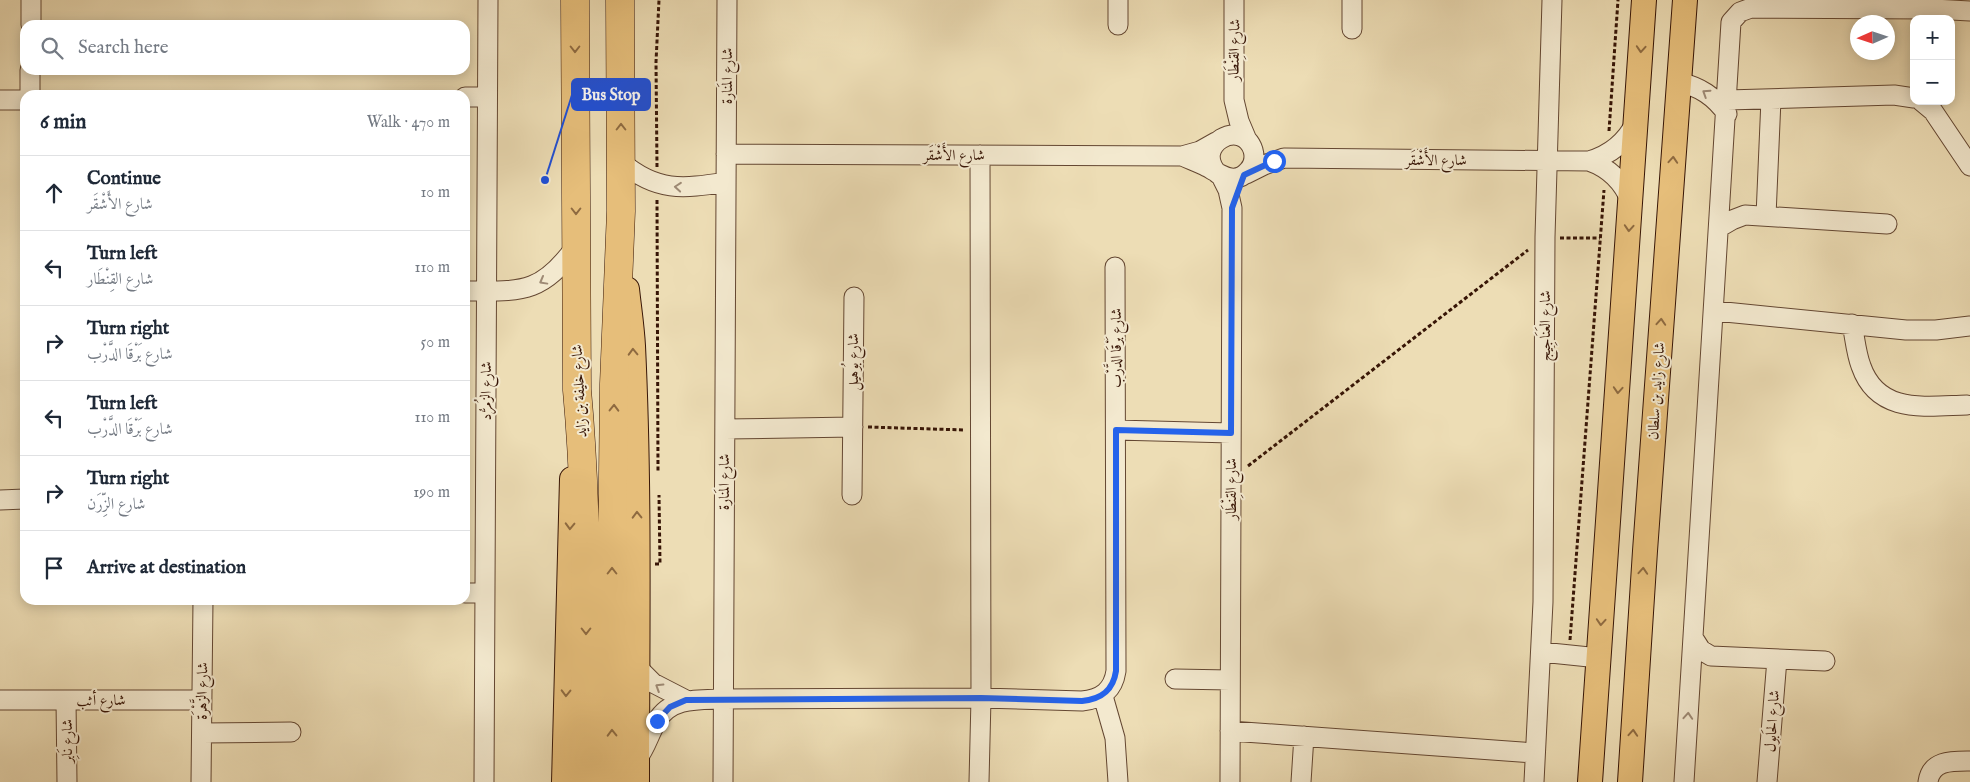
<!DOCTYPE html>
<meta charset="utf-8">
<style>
body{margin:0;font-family:"IM FELL English",Amiri,serif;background:#f6f6f7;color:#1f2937}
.controls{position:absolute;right:15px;top:15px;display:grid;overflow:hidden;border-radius:10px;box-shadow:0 2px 12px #0003}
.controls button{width:45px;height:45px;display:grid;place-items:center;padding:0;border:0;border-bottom:1px solid #e0e1e3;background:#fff;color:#1f2937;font:25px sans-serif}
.compass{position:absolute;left:1850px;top:15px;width:45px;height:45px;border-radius:50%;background:#fff;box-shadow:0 2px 12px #0003;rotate:267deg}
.stop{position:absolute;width:15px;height:15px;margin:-11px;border:4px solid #2563eb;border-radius:50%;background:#fff}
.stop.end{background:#2563eb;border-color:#fff;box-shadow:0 1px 5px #0008}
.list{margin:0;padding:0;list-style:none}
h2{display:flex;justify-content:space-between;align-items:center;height:65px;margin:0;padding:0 20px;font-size:21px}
h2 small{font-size:16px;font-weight:400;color:#747a83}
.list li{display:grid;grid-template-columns:32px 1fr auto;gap:15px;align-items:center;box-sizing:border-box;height:75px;padding:0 20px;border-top:1px solid #e0e1e3}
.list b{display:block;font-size:19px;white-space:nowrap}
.list p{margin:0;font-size:16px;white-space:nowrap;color:#747a83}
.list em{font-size:16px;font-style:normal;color:#747a83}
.icon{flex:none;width:28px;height:28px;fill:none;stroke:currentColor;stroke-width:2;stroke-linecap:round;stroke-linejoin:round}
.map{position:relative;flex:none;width:1970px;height:782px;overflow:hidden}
.search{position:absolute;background:#fff;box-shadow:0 2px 12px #0003;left:20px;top:20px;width:450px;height:55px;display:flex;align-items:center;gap:12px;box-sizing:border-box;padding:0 18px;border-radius:15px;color:#747a83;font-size:19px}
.panel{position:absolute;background:#fff;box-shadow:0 2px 12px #0003;left:20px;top:90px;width:450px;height:515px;border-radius:15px}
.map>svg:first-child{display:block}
</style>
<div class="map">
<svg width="1970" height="782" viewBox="0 0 1970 782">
<rect width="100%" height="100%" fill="#edddb5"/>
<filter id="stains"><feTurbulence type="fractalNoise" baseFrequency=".004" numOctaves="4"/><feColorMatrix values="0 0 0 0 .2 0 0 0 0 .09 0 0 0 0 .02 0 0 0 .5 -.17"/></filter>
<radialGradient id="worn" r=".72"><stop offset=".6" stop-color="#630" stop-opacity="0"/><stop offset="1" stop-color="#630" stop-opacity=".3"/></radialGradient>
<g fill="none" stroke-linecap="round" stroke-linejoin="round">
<g stroke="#644732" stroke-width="21">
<path id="minor" d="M 1118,0 L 1118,25
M 1234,0 L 1234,100 L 1239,121 L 1247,140
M 1352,0 L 1352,29
M 31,25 L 31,0
M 1679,82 C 1700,87 1714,96 1727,114
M 30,95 L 30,70
M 465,97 L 487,97
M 0,100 L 25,100
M 1727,100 L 1894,95 L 1914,98
M 1921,101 L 1933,111 L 1970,166
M 726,154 L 1182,156 L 1200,151 L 1216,142
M 1182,156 C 1191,160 1199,163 1207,167 C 1220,174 1235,186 1248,171 C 1254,165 1255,157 1253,150 C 1242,117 1191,145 1218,174
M 1589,161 C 1609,168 1623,181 1631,202
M 621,162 C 657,192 682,189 726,182
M 1220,174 L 1228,190 L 1232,208 L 1230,782
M 1246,174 L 1264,165 L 1284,158 L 1589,161 C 1610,155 1626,142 1636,122
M 1766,216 L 1771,99
M 1720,227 L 1732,220 L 1745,215 L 1887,224
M 465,291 C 521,291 541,295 576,246
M 1715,311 L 1906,330 L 1936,330 L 1970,326
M 1852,324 C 1855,338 1856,353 1861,366 C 1878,415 1926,406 1967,405
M 725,429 L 853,427
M 1116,430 L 1231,433
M 852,495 L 854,297
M 0,500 L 25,499
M 465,593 L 485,593
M 1694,639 L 1701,650 L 1711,656 L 1825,661
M 1541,652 L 1599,658
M 637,667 L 653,683 L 686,700
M 1175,679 L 1230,680
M 1103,696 L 1115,738 L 1118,782
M 0,700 L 202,700
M 66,700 L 67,782
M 1230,731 L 1535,753
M 202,733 L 291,732
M 637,759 C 646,748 649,734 657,721 C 671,697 699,700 723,699 L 981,698 L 1082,701 C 1101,699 1113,691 1116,671 L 1115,267
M 201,782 L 203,600
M 484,782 L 488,0
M 723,782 L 727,0
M 979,782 L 981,698 L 980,155
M 1301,782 L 1304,736
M 1534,782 L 1543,602 L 1545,237 L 1552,0
M 1684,782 L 1731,22 L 1740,12 L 1751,8 L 1933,9 L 1970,11
M 1767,782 L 1777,659
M 1928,782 C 1931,760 1952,761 1970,761"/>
</g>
<g stroke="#371506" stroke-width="26">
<path id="major" d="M 627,289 C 629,308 632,327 633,346 C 640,491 637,637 637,782
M 564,782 L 572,479
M 1590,782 L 1644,0
M 1630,782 L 1645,551 L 1685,0"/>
</g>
<g stroke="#371506" stroke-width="29">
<path id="highway" d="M 575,0 L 577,390 C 589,520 585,651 586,782
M 613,782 L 612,569 L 614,384 L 621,211 L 620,0"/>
</g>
<path stroke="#371506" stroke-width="3" stroke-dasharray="4 2.5" stroke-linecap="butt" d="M 1609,131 L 1618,0
M 657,167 L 656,62 L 659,0
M 657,200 L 658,472
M 1560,238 L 1600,238
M 868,427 L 965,430
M 1248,466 L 1528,250
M 655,564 L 660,564 L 659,495
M 1570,640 L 1604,190"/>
<use href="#minor" stroke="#f3e9cf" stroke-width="19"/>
<use href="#major" stroke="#e6be7a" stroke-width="24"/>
<use href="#highway" stroke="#e6be7a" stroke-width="28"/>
</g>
<defs><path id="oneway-chevron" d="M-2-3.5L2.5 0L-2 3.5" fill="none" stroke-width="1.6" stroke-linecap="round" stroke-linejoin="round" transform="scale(1.25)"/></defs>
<g stroke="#8e6a40">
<use href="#oneway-chevron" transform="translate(575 49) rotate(90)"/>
<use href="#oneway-chevron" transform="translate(1641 49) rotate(94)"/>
<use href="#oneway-chevron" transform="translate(621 127) rotate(-90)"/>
<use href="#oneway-chevron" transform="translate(1673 160) rotate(-86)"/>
<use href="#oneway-chevron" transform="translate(576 211) rotate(90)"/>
<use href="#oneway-chevron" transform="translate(1629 228) rotate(94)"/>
<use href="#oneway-chevron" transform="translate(1661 322) rotate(-86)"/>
<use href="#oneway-chevron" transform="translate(633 352) rotate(-92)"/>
<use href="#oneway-chevron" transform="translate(1618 390) rotate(94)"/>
<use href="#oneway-chevron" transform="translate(614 408) rotate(-89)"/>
<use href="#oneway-chevron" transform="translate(637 515) rotate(-91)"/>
<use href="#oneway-chevron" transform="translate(570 526) rotate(92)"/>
<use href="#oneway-chevron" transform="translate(612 571) rotate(-90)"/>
<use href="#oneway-chevron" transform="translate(1643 571) rotate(-86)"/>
<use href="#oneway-chevron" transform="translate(1601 622) rotate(94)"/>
<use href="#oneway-chevron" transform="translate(586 631) rotate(90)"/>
<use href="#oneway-chevron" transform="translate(566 693) rotate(91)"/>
<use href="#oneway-chevron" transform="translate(612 733) rotate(-91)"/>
<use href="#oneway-chevron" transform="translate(1633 733) rotate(-86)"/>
</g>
<g stroke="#9e8a75">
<use href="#oneway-chevron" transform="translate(1706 93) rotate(-147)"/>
<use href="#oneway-chevron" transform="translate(678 187) rotate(-175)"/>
<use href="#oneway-chevron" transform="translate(543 281) rotate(151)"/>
<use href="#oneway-chevron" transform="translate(659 687) rotate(-148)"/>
<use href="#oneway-chevron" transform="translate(1688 716) rotate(-86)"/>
</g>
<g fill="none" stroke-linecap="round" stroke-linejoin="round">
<path stroke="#2563eb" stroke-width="6" d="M 657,721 L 670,707 L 686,700 L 981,698 L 1082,701 C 1101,699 1113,691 1116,671 L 1116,430 L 1231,433 L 1232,208 L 1244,175 L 1274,161"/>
</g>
<g text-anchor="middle" stroke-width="4" stroke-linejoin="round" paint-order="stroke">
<g font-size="15" fill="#371506" stroke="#f3e9cf">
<text transform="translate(1234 50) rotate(-89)" y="5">شارع القِنْطَار</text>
<text transform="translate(727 76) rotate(-90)" y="5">شارع المَنارة</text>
<text x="954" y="160">شارع الأَشْقَر</text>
<text x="1436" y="165">شارع الأَشْقَر</text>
<text transform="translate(1545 326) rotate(-90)" y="5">شارع العَنَاجِيج</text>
<text transform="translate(1116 348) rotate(-90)" y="5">شارع بَرْقَا الدَّرْب</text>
<text transform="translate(853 362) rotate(-90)" y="5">شارع بُوهيل</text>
<text transform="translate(486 391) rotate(-90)" y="5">شارع الزُمرُّد</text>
<text transform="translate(579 391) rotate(-93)" y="5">شارع خليفة بن زايد</text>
<text transform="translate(1656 391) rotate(-86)" y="5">شارع زايد بن سلطان</text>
<text transform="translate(724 482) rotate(-90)" y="5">شارع المَنارة</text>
<text transform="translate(1231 489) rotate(-90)" y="5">شارع القِنْطَار</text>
<text transform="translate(202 691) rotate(-89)" y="5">شارع الزَّهْرَة</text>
<text x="101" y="705">شارع أثب</text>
<text transform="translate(1772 721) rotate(-86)" y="5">شارع الحَابول</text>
<text transform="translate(67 741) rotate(-90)" y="5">شارع نَابِر</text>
</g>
</g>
<path fill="none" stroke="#1d4ed8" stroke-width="2" d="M545 180L572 95"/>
<circle fill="#1d4ed8" stroke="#f3e9cf" stroke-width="2" cx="545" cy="180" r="5"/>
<rect fill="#1d4ed8" stroke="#1d4ed8" stroke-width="2" x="572" y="79" width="78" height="31" rx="5"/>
<g font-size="16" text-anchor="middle" font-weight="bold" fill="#fff">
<text x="611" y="100">Bus Stop</text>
</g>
<rect width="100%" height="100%" filter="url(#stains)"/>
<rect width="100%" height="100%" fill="url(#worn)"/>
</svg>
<div class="controls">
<button>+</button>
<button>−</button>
</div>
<svg class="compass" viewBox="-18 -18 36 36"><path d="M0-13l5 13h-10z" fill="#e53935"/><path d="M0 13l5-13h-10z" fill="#747a83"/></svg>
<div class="stop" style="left:1274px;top:161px"></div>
<div class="stop end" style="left:657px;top:721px"></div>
<div class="search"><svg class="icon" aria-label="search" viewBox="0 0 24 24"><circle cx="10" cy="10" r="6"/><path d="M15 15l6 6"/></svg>Search here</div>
<section class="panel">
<h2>6 min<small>Walk · 470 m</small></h2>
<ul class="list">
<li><svg class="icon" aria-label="ahead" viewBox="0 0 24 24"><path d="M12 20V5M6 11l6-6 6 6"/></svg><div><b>Continue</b><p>شارع الأَشْقَر</p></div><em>10 m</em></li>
<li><svg class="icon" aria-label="left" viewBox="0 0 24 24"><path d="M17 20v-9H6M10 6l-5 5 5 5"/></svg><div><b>Turn left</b><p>شارع القِنْطَار</p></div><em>110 m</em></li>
<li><svg class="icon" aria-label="right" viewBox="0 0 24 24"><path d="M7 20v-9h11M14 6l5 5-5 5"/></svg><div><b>Turn right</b><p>شارع بَرْقَا الدَّرْب</p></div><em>50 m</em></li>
<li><svg class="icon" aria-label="left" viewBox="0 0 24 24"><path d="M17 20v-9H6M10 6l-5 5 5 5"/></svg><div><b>Turn left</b><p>شارع بَرْقَا الدَّرْب</p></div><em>110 m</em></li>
<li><svg class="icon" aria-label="right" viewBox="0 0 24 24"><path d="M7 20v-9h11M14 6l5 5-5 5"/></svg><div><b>Turn right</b><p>شارع الزِّرَن</p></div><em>190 m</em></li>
<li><svg class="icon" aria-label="arrive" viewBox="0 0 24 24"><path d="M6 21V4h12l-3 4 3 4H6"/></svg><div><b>Arrive at destination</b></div></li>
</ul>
</section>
</div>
